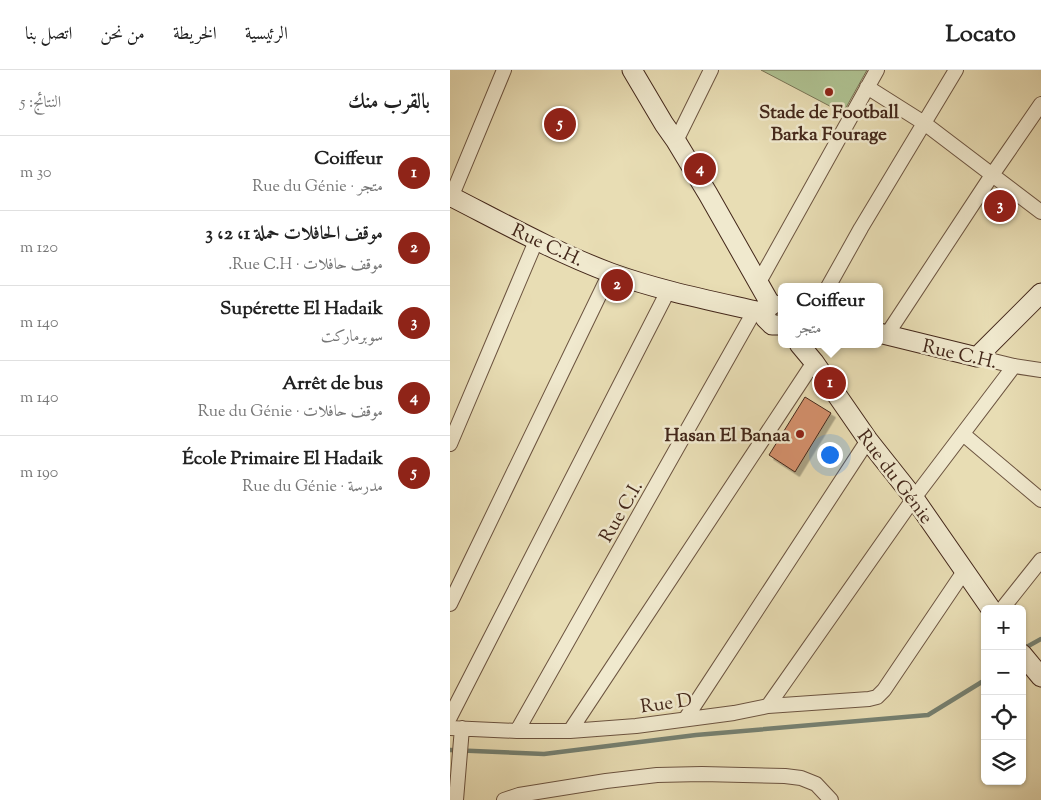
<!DOCTYPE html>
<html lang="ar">
<meta charset="utf-8">
<style>
body{margin:0;font-family:"Sorts Mill Goudy",Amiri,serif;background:#f6f6f6;color:#222;direction:rtl}
.controls{position:absolute;right:15px;bottom:15px;display:grid;overflow:hidden;border-radius:8px;box-shadow:0 1px 4px #0004}
.controls button{width:45px;height:45px;display:grid;place-items:center;padding:0;border:0;border-bottom:1px solid #e0e0e0;background:#fff;color:#222;font:25px sans-serif}
.you{position:absolute;left:379px;top:384px;width:18px;height:18px;margin:-12px;border:4px solid #fff;border-radius:50%;background:#1a73e8;box-shadow:0 0 0 8px #1a73e833}
.badge{display:grid;place-items:center;width:32px;height:32px;border-radius:50%;background:#8f2418;color:#fff;font-size:16px;font-weight:700}
.pin{position:absolute;translate:-50% -50%;border:2px solid #fff;box-shadow:0 1px 5px #0006}
.popup{position:absolute;left:328px;top:213px;width:105px;height:65px;box-sizing:border-box;display:grid;place-content:center;border-radius:8px;background:#fff;filter:drop-shadow(0 1px 4px #0005);font-size:16px;white-space:nowrap;color:#767676}
.popup b{font-size:19px;color:#222}
.popup::after{content:'';position:absolute;left:50%;top:100%;margin-left:-10px;border:10px solid transparent;border-top-color:#fff}
.list{margin:0;padding:0;list-style:none}
h2{display:flex;justify-content:space-between;align-items:center;height:65px;margin:0;padding:0 20px;font-size:21px}
h2 small{font-size:16px;font-weight:400;color:#767676}
.list li{display:grid;grid-template-columns:32px 1fr auto;gap:15px;align-items:center;box-sizing:border-box;height:75px;padding:0 20px;border-top:1px solid #e0e0e0}
.list b{display:block;font-size:19px;white-space:nowrap}
.list p{margin:0;font-size:16px;white-space:nowrap;color:#767676}
.list em{font-size:16px;font-style:normal;color:#767676}
.icon{flex:none;width:28px;height:28px;fill:none;stroke:currentColor;stroke-width:2;stroke-linecap:round;stroke-linejoin:round}
.map{position:relative;flex:none;width:591px;height:730px;overflow:hidden;direction:ltr}
header{display:flex;align-items:center;gap:30px;box-sizing:border-box;height:70px;padding:0 25px;background:#fff;border-bottom:1px solid #e0e0e0}
header strong{font-size:24px}
nav{display:flex;gap:28px;margin-inline-start:auto;font-size:18px}
main{display:flex}
aside{flex:1;background:#fff}
.map>svg:first-child{display:block}
</style>
<header>
<strong>Locato</strong>
<nav><a>الرئيسية</a><a>الخريطة</a><a>من نحن</a><a>اتصل بنا</a></nav>
</header>
<main>
<div class="map">
<svg width="591" height="730" viewBox="0 0 591 730">
<defs>
<filter id="shadow"><feDropShadow dx="4.5" dy="4.5" stdDeviation="0" flood-color="#0004"/></filter>
</defs>
<rect width="100%" height="100%" fill="#e8ddb4"/>
<filter id="stains"><feTurbulence type="fractalNoise" baseFrequency=".004" numOctaves="4"/><feColorMatrix values="0 0 0 0 .2 0 0 0 0 .09 0 0 0 0 .02 0 0 0 .5 -.17"/></filter>
<radialGradient id="worn" r=".72"><stop offset=".6" stop-color="#630" stop-opacity="0"/><stop offset="1" stop-color="#630" stop-opacity=".3"/></radialGradient>
<path fill="#afc292" stroke="#797456" d="M 311,0 L 417,0 L 393,43 Z"/>
<g fill="none" stroke-linecap="round" stroke-linejoin="round">
<path stroke="#758071" stroke-width="4.5" d="M 573,579 L 591,569
M 0,680 L 94,684 L 246,665 L 478,645 L 535,610"/>
</g>
<path fill="#d4906c" stroke="#43271a" filter="url(#shadow)" d="M 355,327 L 381,343 L 345,402 L 319,385 Z"/>
<g fill="none" stroke-linecap="round" stroke-linejoin="round">
<g stroke="#6c5440" stroke-width="16">
<path id="street" d="M 417,17 L 474,53 L 591,142
M 226,71 L 261,0
M 0,130 L 54,0
M 309,212 L 427,0
M 378,217 L 411,158 L 506,0
M 436,266 L 542,105 L 591,34
M 527,287 L 564,296 L 591,300
M 513,364 L 591,430
M 0,374 L 86,171
M 0,534 L 160,203
M 552,539 L 591,490
M 318,636 L 464,428 L 564,296
M 0,647 L 218,221
M 236,648 L 418,370
M 0,658 L 67,661 L 120,661 L 186,656 L 284,643 L 318,636 L 419,629 L 427,627 L 434,620 L 515,500
M 67,661 L 305,240
M 120,661 L 364,292
M 6,730 L 12,658
M 54,730 L 69,725 L 156,711 L 207,705 L 252,704 L 335,706 L 351,708 L 366,714 L 381,730"/>
</g>
<g stroke="#43271a" stroke-width="21">
<path id="secondary" d="M 182,0 L 214,54 L 226,71 L 258,124 L 321,235
M 0,126 C 53,153 105,182 161,203 C 211,221 263,231 315,243
M 323,234 L 317,238 L 315,248 L 322,255 L 331,255
M 429,263 L 527,287 L 591,223
M 349,274 L 364,292 L 418,370 L 464,428 L 541,539
M 572,584 L 591,607"/>
</g>
<use href="#street" stroke="#f0e9ce" stroke-width="14"/>
<use href="#secondary" stroke="#f0e9ce" stroke-width="19"/>
</g>
<g fill="#8f2418" stroke="#f0e9ce" stroke-width="2">
<circle cx="379" cy="22" r="5"/>
<circle cx="350" cy="364" r="5"/>
</g>
<g text-anchor="middle" stroke-width="5" stroke-linejoin="round" paint-order="stroke">
<g font-size="19" font-weight="bold" fill="#43271a" stroke="#f0e9ce">
<text x="379" y="48">Stade de Football<tspan x="379" dy="22">Barka Fourage</tspan></text>
<text x="340" y="371" text-anchor="end">Hasan El Banaa</text>
</g>
<g font-size="19" fill="#43271a" stroke="#f0e9ce">
<text transform="translate(98 174) rotate(25)" y="7">Rue C.H.</text>
<text transform="translate(510 283) rotate(13)" y="7">Rue C.H.</text>
<text transform="translate(446 406) rotate(53)" y="7">Rue du Génie</text>
<text transform="translate(170 441) rotate(-60)" y="7">Rue C.I.</text>
<text transform="translate(216 632) rotate(-8)" y="7">Rue D</text>
</g>
</g>
<rect width="100%" height="100%" filter="url(#stains)"/>
<rect width="100%" height="100%" fill="url(#worn)"/>
</svg>
<div class="controls">
<button>+</button>
<button>−</button>
<button><svg class="icon" aria-label="locate" viewBox="0 0 24 24"><circle cx="12" cy="12" r="6"/><path d="M12 2v4M12 18v4M2 12h4M18 12h4"/></svg></button>
<button><svg class="icon" aria-label="layers" viewBox="0 0 24 24"><path d="M12 4l9 5-9 5-9-5zM3 14l9 5 9-5"/></svg></button>
</div>
<div class="you"></div>
<div class="pin badge" style="left:380px;top:313px">1</div>
<div class="popup"><b>Coiffeur</b>متجر</div>
<div class="pin badge" style="left:167px;top:215px">2</div>
<div class="pin badge" style="left:550px;top:136px">3</div>
<div class="pin badge" style="left:250px;top:99px">4</div>
<div class="pin badge" style="left:110px;top:54px">5</div>
</div>
<aside>
<h2>بالقرب منك<small>النتائج: 5</small></h2>
<ul class="list">
<li><span class="badge">1</span><div><b>Coiffeur</b><p>متجر · Rue du Génie</p></div><em>30 m</em></li>
<li><span class="badge">2</span><div><b>موقف الحافلات حملة 1، 2، 3</b><p>موقف حافلات · Rue C.H.</p></div><em>120 m</em></li>
<li><span class="badge">3</span><div><b>Supérette El Hadaik</b><p>سوبرماركت</p></div><em>140 m</em></li>
<li><span class="badge">4</span><div><b>Arrêt de bus</b><p>موقف حافلات · Rue du Génie</p></div><em>140 m</em></li>
<li><span class="badge">5</span><div><b>École Primaire El Hadaik</b><p>مدرسة · Rue du Génie</p></div><em>190 m</em></li>
</ul>
</aside>
</main>
